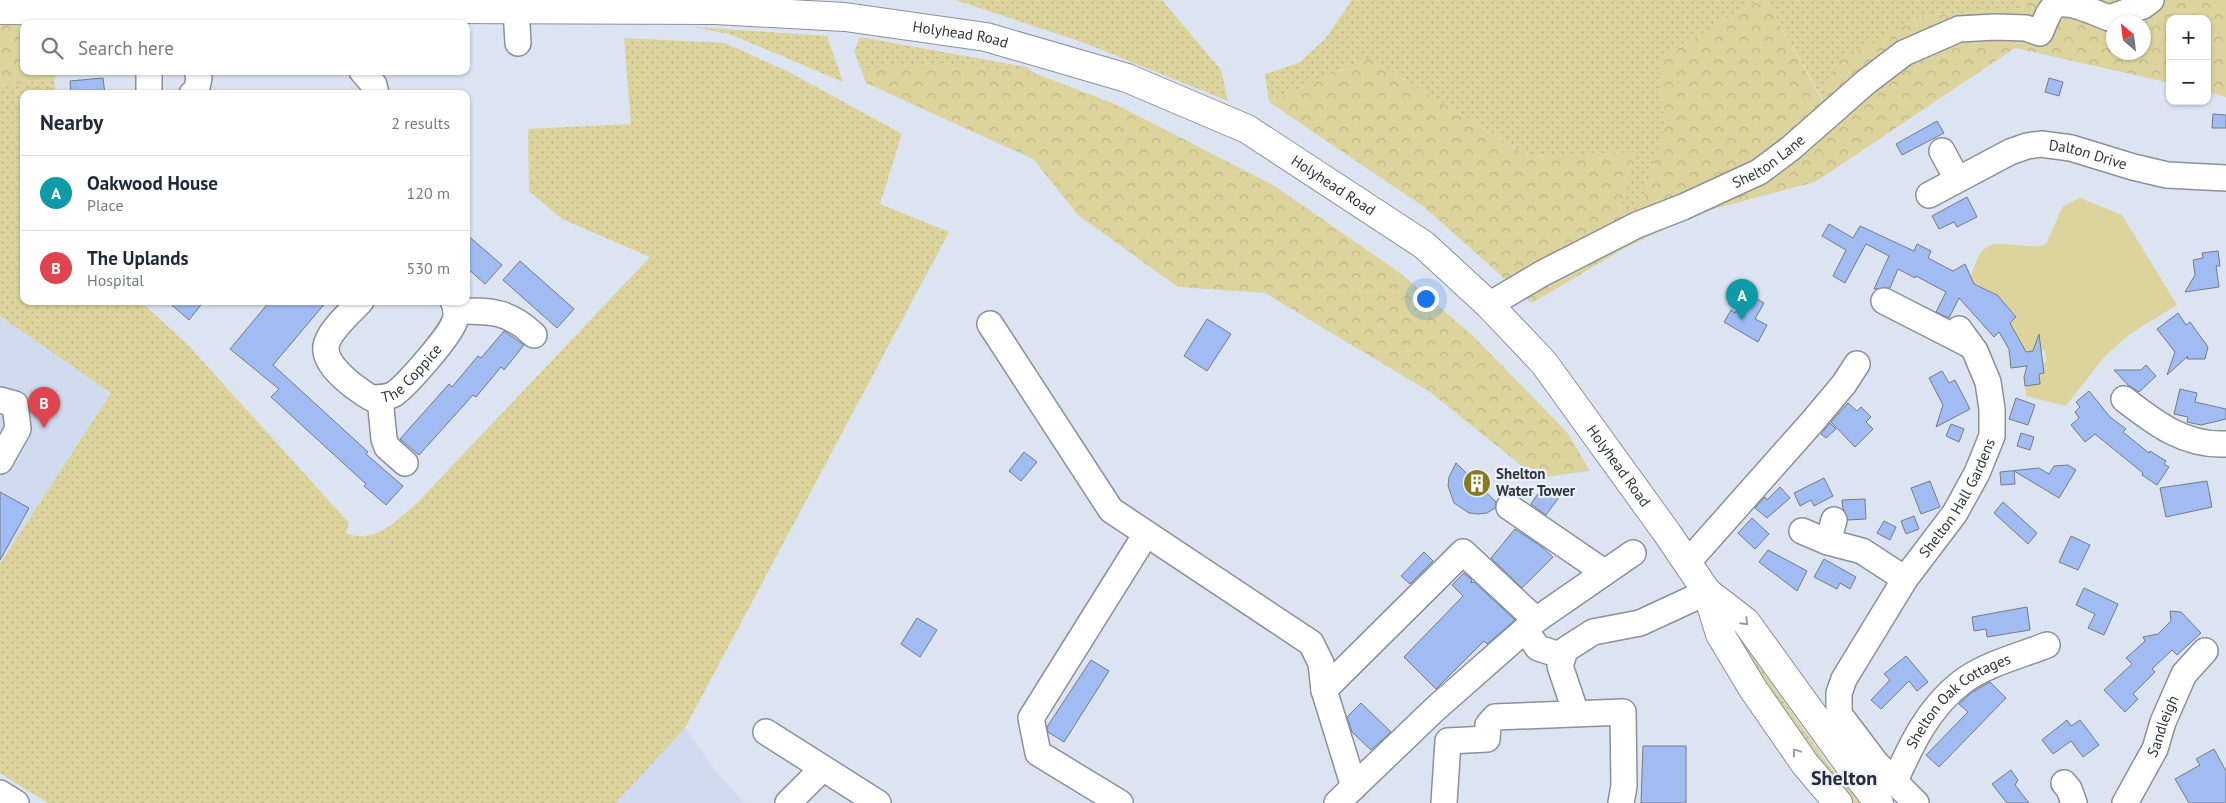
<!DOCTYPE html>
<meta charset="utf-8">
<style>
body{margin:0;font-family:"PT Sans",sans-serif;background:#f6f6f7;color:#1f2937}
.controls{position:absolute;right:15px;top:15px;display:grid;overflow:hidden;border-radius:10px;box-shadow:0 1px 4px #0004}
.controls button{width:45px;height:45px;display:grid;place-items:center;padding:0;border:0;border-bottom:1px solid #e0e1e3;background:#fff;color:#1f2937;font:25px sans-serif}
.compass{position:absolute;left:2106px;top:15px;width:45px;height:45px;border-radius:50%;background:#fff;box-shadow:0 1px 4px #0004;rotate:332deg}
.you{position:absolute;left:1425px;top:298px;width:18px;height:18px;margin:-12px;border:4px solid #fff;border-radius:50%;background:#1a73e8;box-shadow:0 0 0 8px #1a73e833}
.badge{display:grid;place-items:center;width:32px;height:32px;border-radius:50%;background:#db2777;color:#fff;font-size:16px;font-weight:700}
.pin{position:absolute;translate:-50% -41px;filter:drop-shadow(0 1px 2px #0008)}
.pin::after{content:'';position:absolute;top:26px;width:18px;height:15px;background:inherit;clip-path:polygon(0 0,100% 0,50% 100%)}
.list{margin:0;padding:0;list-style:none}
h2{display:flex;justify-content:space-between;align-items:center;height:65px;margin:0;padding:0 20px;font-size:21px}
h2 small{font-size:16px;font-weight:400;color:#747a83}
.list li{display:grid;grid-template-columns:32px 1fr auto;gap:15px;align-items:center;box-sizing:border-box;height:75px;padding:0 20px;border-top:1px solid #e0e1e3}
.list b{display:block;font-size:19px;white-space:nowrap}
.list p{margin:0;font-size:16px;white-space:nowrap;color:#747a83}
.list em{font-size:16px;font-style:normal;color:#747a83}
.icon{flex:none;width:28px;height:28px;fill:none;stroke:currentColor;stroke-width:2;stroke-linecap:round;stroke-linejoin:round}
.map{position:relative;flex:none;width:2226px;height:803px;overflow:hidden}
.search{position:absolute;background:#fff;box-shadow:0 1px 4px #0004;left:20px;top:20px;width:450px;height:55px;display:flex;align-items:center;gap:12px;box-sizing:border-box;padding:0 18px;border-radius:10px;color:#747a83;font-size:19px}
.panel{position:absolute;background:#fff;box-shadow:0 1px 4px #0004;left:20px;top:90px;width:450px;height:215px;border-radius:10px}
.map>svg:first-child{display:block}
</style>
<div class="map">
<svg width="2226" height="803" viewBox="0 0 2226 803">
<defs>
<pattern id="grass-dots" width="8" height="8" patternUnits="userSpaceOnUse" patternTransform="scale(1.25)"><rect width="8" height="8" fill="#dcd49c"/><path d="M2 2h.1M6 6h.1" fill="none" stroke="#bdb787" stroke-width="1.8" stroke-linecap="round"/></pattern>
<pattern id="forest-crowns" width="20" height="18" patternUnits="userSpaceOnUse" patternTransform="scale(1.25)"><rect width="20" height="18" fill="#dcd49c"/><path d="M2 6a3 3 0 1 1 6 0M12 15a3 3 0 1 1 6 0" fill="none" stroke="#bdb787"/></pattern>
</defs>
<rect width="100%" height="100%" fill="#dde4f1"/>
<path fill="#d0dbef" d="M 0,316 L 111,393 L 0,564 Z
M 685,728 L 718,774 L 745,803 L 616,803 Z"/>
<path fill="url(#grass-dots)" d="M 955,0 L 1162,0 L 1221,70 L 1228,101 L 1082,42 Z
M 1352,0 L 1759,0 L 1658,59 L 1665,126 L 1641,207 L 1620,211 L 1634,152 L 1529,156 L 1369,58 L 1269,102 L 1265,74 L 1299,63 L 1325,39 Z
M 1766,0 L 2020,0 L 2024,8 L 1922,16 L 1882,39 L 1823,100 Z
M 694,27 L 827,36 L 843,82 L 732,35 Z
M 860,37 L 1026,67 L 1034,73 L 939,63 L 861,69 L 854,51 Z
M 624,38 L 725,43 L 789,72 L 902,134 L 880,204 L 949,232 L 685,728 L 616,803 L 48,803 L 0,773 L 0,564 L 111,393 L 0,316 L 0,85 L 54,79 L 55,94 L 24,94 L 24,301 L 140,301 L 188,345 L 349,523 L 346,533 C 374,545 396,521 416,504 L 650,257 L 562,219 L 529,191 L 528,129 L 631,124 Z
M 1728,628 L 1733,629 L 1830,767 L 1861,803 L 1847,803 L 1830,784 Z"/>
<path fill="url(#forest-crowns)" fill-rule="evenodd" d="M 1759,0 L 1766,0 L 1822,100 L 1836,63 L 1923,16 L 2024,8 L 2020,0 L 2226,0 L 2226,97 L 2207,92 L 2207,19 L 2170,19 L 2170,83 L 2015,48 L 1815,182 L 1695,214 L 1625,248 L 1532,303 L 1424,207 L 1269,102 L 1369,58 L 1528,156 L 1634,152 L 1620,210 L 1641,207 L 1665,126 L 1658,59 ZM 2114,22 L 2144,22 L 2144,52 L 2114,52 Z
M 0,23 L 24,24 L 24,71 L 60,71 L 54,79 L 0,85 Z
M 939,63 L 1034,73 L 1115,104 L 1273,185 L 1400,273 L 1472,335 L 1567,432 L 1590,471 L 1537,478 L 1430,392 L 1265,293 L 1178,287 L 1078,215 L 1033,159 L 866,83 L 861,69 Z"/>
<path fill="#dcd49c" d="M 2080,198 L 2122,215 L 2177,305 L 2130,334 L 2104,357 L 2066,406 L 2026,396 L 2025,386 L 2040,384 L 2039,374 L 2044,373 L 2042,362 L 2046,362 L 2045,350 L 2009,354 L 2008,324 L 2016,317 L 1995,293 L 1984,303 L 1982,300 L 1987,290 L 1969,281 C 1973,272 1977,255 1984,249 C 1998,236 2028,252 2046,244 L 2063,206 Z"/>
<path fill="#a0bcf2" stroke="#747b87" d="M 103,78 L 105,94 L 71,94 L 70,81 Z
M 2049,78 L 2063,82 L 2059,96 L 2045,92 Z
M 2213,114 L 2226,115 L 2226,128 L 2212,128 Z
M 1937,121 L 1944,133 L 1902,155 L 1896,144 Z
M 1967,197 L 1977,217 L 1957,227 L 1954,222 L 1939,229 L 1932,216 Z
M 1829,224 L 1853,238 L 1860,226 L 1914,251 L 1917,244 L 1931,251 L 1928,258 L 1953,271 L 1965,264 L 1974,284 L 1997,295 L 2016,317 L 2010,323 L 2026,352 L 2033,351 L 2039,334 L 2044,373 L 2039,374 L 2040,384 L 2025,386 L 2024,377 L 2027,366 L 2011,368 L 2009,349 L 1999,332 L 1994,337 L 1959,298 L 1949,318 L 1936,312 L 1946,292 L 1916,276 L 1915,278 L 1898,269 L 1890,288 L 1874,289 L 1889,256 L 1866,244 L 1845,283 L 1833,276 L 1846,250 L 1822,236 Z
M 466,234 L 502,265 L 485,284 L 466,267 Z
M 2218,251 L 2220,266 L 2216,266 L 2219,287 L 2185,292 L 2195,275 L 2193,260 L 2203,258 L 2202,253 Z
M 520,261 L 574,309 L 557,328 L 503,280 Z
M 1752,296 L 1764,303 L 1755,319 L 1767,325 L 1758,342 L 1724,322 L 1731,310 L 1735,313 L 1740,304 L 1746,308 Z
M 167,301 L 204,301 L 189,320 Z
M 270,301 L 327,301 L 273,365 L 368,452 L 366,454 L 403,486 L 386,505 L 364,486 L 366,484 L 271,397 L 279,389 L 230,349 Z
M 2178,313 L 2186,325 L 2190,322 L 2208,347 L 2205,359 L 2187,359 L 2188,356 L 2167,375 L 2175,352 L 2157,329 Z
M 1207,319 L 1231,334 L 1207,371 L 1184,356 Z
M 504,331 L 524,345 L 504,370 L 501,367 L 476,397 L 473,395 L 419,455 L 400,439 L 449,384 L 452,387 L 478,356 L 481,358 Z
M 2146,365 L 2156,376 L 2139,392 L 2128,385 L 2114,370 L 2141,370 Z
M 1942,371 L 1949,383 L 1955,380 L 1970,409 L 1936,427 L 1943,405 L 1929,378 Z
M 2180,389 L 2197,393 L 2195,402 L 2226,409 L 2226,419 L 2201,425 L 2187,422 L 2188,417 L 2174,414 Z
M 2089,391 L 2110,417 L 2126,429 L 2123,432 L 2149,453 L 2150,451 L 2166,461 L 2164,464 L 2169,467 L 2157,485 L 2142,475 L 2143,473 L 2095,434 L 2085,442 L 2071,425 L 2079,418 L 2075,412 L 2080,407 L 2076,402 Z
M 2016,398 L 2035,405 L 2028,425 L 2009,419 Z
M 1848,403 L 1857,411 L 1861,407 L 1871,417 L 1866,422 L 1873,429 L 1855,447 L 1831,422 Z
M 1830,423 L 1836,429 L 1826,438 L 1821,434 Z
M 1951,424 L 1964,429 L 1959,442 L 1946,436 Z
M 2021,433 L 2034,437 L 2030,450 L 2017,446 Z
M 1024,452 L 1037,462 L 1021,481 L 1009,471 Z
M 1456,463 L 1496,502 L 1495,508 L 1487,513 L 1478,514 L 1469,513 L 1454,503 L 1448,486 L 1449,477 Z
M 2068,465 L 2076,470 L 2059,498 L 2014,471 L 2015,484 L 2001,485 L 2000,472 L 2039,468 L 2049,474 L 2054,466 Z
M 1824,478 L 1833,496 L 1814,506 L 1811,500 L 1800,506 L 1794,493 Z
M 1930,481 L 1940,507 L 1921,514 L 1911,488 Z
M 2207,481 L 2212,507 L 2166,517 L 2160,488 Z
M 1544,485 L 1560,496 L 1546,515 L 1531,504 Z
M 1780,487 L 1790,498 L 1767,518 L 1755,508 L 1765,497 L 1767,500 Z
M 0,492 L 29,508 L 0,560 Z
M 1865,499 L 1866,519 L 1848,520 L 1843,509 L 1842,500 Z
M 2003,502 L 2037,533 L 2028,544 L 1994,513 Z
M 1914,516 L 1919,529 L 1906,534 L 1901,521 Z
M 1752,518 L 1769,534 L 1755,549 L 1738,533 Z
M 1884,521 L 1896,527 L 1890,540 L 1877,533 Z
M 1515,529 L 1542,547 L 1553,557 L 1522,588 L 1491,558 Z
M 2071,536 L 2090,545 L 2078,570 L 2059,562 Z
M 1768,550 L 1807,571 L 1797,591 L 1759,562 Z
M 1424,552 L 1433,561 L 1410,584 L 1401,576 Z
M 1824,559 L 1856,577 L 1850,589 L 1840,583 L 1837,589 L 1814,577 Z
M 1464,573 L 1472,580 L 1471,583 L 1474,582 L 1515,620 L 1487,644 L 1484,641 L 1436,689 L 1404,657 L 1463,596 L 1452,585 Z
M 2084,588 L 2118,604 L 2104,635 L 2088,628 L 2095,614 L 2076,605 Z
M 2027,607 L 2030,630 L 1987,637 L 1986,629 L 1974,631 L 1972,617 Z
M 2170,611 L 2181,612 L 2201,633 L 2177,655 L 2172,650 L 2152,669 L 2155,672 L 2133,694 L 2138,699 L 2125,712 L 2104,690 L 2132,664 L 2126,658 L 2145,641 L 2143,637 L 2158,634 L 2171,621 Z
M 917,618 L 937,630 L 920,657 L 901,644 Z
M 1906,656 L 1928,682 L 1917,691 L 1909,681 L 1881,709 L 1871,700 L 1890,680 L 1884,674 Z
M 1091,660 L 1109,671 L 1064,742 L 1048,732 L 1047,727 Z
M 1990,682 L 2006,698 L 1939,767 L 1926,755 L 1968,712 L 1959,704 L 1971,693 Z
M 1361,703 L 1391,732 L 1371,750 L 1352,732 L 1347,717 Z
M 2067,720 L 2071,726 L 2080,720 L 2099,745 L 2083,757 L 2071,741 L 2053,754 L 2042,740 Z
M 1643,746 L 1686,746 L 1686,803 L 1641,803 Z
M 2214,749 L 2226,771 L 2226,803 L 2189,803 L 2175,779 L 2200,765 L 2196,759 Z
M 2011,770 L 2018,780 L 2015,785 L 2029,803 L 2007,803 L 1992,784 Z"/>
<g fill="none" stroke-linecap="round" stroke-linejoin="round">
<g stroke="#8a909c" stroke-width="28">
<g id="minor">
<path d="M 516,9 L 518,43"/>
<path d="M 149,71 L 149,94"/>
<path d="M 362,71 L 374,85 L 376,94"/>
<path d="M 192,94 L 196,92 L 199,78 L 197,71"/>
<path d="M 1942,151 L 1957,179"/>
<path id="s1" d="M 1929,195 L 2010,152 L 2027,146 L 2041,144 L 2071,148 L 2133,167 L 2167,175 L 2226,178"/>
<path id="s2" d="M 361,301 C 350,313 334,326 328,340 C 317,362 355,388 371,398 C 379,398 387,398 394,394 C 406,386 452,334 455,320 C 457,314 456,307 453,301"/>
<path d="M 1884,301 L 1970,345"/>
<path id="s3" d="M 1489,305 L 1543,273 L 1637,225 L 1683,207 L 1759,172 L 1791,148 L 1866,82 L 1904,53 L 1959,29 L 1995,27 L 2026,28 L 2040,33 C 2044,25 2048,10 2056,5 C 2070,0 2095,13 2109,18 L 2143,6 L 2151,0"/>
<path d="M 456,311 C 490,311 508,310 534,335"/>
<path d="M 990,324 L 1111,510 L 1311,643 L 1321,663 L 1324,690"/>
<path d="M 380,398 L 384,439 L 387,447 L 405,463"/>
<path d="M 2124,399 C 2155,423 2184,446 2226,444"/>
<path d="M 0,400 L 15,404 L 18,429 L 0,461"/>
<path d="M 1509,507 L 1604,572"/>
<path d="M 1802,531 L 1828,542 L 1862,551 L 1905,579"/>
<path d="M 1828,542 L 1834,520"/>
<path d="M 1687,563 L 1813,421 L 1844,384 L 1857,364"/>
<path d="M 1525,630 L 1538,648 L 1563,656"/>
<path d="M 1576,713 L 1560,666 L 1565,650 L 1593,632 L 1640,623 L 1707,592"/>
<path d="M 766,732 L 878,803"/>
<path id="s4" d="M 1894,783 C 1911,745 1928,708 1962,682 C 1986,664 2019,656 2047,645"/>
<path d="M 2064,783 L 2069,789 L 2074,803"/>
<path d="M 1354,787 L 1324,690 L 1463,552 L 1536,620"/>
<path d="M 0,793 L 16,803"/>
<path d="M 788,803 L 822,769"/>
<path d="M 1120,803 L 1038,753 L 1031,718 L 1146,534"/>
<path d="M 1337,803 L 1435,709 L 1536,620 L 1633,553"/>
<path d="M 1444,803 L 1448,741 L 1487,739 L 1488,725 L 1495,717 L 1623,712 L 1624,786 L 1621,803"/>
<path id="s5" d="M 1916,803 L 1876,763 L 1839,714 L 1839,693 L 1844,679 L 1905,579 L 1955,513 L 1977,473 L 1992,436 L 1992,409 L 1988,382 L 1975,351 L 1959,329"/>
<path id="s6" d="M 2125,803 L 2155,749 L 2163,722 L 2184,674 L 2205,651"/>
</g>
</g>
<g stroke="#8a909c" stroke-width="30">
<g id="major">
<path id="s7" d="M 0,10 L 164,11 L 366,7 L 451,9 L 716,10 L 845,17 L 986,37 L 1127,78 L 1247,129 L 1424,245 L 1489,305 L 1544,363 L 1667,533 L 1707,592 L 1720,634 L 1753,689 L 1805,764 L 1838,803"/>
<path d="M 1707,592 L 1746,622 L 1850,766 L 1879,803"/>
</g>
</g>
<use href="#minor" stroke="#fff" stroke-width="25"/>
<use href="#major" stroke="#fff" stroke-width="28"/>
</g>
<defs><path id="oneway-chevron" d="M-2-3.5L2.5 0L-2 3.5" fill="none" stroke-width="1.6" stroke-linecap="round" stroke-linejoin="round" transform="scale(1.25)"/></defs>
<g stroke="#989a9c">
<use href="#oneway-chevron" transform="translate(1745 622) rotate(45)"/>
<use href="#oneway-chevron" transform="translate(1796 752) rotate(-124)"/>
</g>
<defs>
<g id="building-disc" transform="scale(1.4375)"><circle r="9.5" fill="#877b21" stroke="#eaf1fe"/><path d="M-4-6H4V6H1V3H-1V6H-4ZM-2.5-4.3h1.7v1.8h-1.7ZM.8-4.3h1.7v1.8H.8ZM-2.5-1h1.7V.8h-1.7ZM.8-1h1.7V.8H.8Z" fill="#fff"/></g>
</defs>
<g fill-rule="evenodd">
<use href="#building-disc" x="1477" y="483"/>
</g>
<g text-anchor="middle" stroke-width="4.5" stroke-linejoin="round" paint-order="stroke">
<g font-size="15" fill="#313439" stroke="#eaf1fe">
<text dy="5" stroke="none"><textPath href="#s7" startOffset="962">Holyhead Road</textPath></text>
<text dy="5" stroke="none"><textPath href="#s1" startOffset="172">Dalton Drive</textPath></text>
<text dy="5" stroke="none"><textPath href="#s3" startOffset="315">Shelton Lane</textPath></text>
<text dy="5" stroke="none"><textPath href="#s7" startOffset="1368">Holyhead Road</textPath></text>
<text dy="5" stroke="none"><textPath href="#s2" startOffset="179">The Coppice</textPath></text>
<text dy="5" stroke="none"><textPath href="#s7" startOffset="1772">Holyhead Road</textPath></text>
<text dy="5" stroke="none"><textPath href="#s5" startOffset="368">Shelton Hall Gardens</textPath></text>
<text dy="5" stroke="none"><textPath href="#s4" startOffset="108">Shelton Oak Cottages</textPath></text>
<text dy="5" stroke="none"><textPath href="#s6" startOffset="86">Sandleigh</textPath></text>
</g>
<g font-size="15" font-weight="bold" fill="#313439" stroke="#eaf1fe" text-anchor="start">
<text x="1496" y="479">Shelton<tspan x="1496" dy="17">Water Tower</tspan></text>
</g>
<g font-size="20" font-weight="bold" fill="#262b35" stroke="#eaf1fe">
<text x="1844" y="785">Shelton</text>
</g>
</g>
</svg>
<div class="controls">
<button>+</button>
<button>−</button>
</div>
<svg class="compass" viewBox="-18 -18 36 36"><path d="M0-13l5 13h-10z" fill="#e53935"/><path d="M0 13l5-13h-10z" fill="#747a83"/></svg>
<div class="you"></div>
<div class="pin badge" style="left:1742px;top:320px;background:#0f9aa8">A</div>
<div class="pin badge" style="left:44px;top:428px;background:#e0444e">B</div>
<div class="search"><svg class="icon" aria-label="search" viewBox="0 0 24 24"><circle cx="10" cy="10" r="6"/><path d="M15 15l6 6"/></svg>Search here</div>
<section class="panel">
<h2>Nearby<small>2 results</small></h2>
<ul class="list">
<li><span class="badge" style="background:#0f9aa8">A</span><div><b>Oakwood House</b><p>Place</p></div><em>120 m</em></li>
<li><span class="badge" style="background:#e0444e">B</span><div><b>The Uplands</b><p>Hospital</p></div><em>530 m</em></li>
</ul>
</section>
</div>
